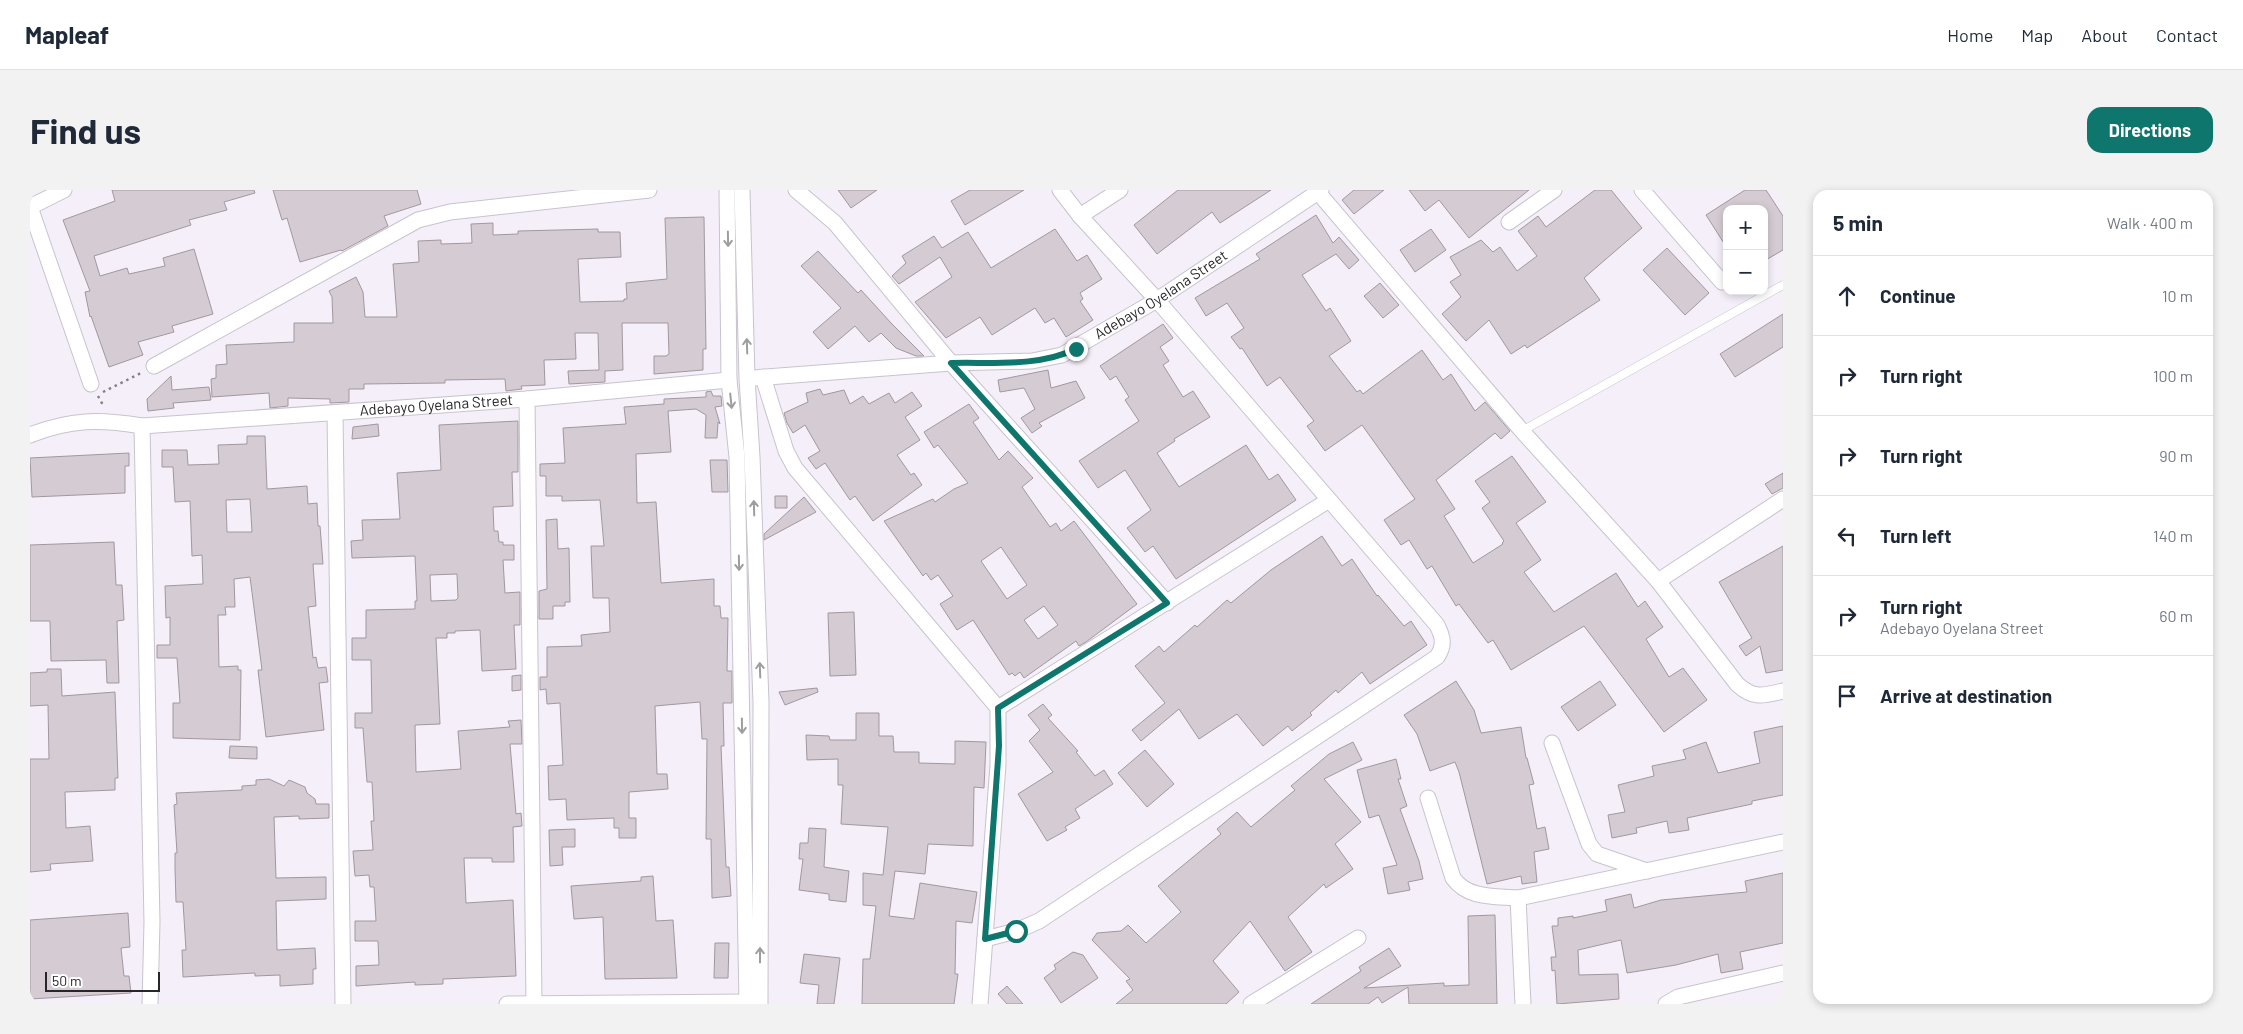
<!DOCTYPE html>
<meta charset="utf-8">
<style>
body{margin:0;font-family:Barlow,sans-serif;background:#f2f2f3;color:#1f2937}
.controls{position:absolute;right:15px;top:15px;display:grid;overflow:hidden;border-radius:10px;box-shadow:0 2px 8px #0003}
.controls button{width:45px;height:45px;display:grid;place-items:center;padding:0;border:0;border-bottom:1px solid #e0e1e3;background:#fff;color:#1f2937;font:25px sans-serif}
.scale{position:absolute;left:15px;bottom:12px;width:115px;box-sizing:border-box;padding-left:5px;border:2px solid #28262a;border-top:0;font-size:14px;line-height:18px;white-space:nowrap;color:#28262a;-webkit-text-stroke:4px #fff;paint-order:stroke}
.stop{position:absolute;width:15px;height:15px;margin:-11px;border:4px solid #0f766e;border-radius:50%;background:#fff}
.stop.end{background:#0f766e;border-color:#fff;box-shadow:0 1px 5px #0008}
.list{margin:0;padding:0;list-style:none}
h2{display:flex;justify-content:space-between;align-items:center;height:65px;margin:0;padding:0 20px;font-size:21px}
h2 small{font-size:16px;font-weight:400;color:#747a83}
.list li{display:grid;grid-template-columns:32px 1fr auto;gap:15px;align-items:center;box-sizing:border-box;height:80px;padding:0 20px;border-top:1px solid #e0e1e3}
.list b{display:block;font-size:19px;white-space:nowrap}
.list p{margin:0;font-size:16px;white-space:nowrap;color:#747a83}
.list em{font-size:16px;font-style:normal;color:#747a83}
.icon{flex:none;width:28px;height:28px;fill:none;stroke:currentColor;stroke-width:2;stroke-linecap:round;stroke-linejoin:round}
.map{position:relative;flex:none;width:1753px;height:814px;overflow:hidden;border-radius:15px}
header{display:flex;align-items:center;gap:30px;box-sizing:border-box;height:70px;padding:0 25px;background:#fff;border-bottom:1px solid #e0e1e3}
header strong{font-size:24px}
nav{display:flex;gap:28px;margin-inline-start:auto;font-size:18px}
.intro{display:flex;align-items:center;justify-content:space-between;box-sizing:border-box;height:120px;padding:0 30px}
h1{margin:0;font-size:35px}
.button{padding:12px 22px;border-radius:15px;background:#0f766e;color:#fff;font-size:18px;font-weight:700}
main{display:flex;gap:30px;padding:0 30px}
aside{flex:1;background:#fff;border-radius:15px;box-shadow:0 2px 8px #0003}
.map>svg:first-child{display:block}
</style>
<header>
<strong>Mapleaf</strong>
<nav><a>Home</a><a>Map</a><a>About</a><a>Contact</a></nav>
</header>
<div class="intro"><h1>Find us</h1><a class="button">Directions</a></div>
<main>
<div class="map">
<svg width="1753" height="814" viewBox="0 0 1753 814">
<rect width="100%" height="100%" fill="#f5effa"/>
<path fill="#d5ccd3" stroke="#a1989f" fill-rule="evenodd" d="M 82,0 L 224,0 L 225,3 L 194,12 L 197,20 L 159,30 L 161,35 L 64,66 L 70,86 L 97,78 L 99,84 L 135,76 L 133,68 L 164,59 L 183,124 L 142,136 L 144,142 L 108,152 L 113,165 L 79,177 L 61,126 L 60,127 L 55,102 L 60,101 L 33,30 L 85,11 Z
M 243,0 L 387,0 L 391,14 L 354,26 L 358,36 L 312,61 L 311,60 L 270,72 L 257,28 L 252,30 Z
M 808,0 L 847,0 L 821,18 Z
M 940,0 L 994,0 L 935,35 L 921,11 Z
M 1148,0 L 1241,0 L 1190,33 L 1182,22 L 1127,64 L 1104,35 Z
M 1324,0 L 1354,0 L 1324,24 L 1312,10 Z
M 1379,0 L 1499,0 L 1439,48 L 1409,10 L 1395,21 Z
M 1565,0 L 1581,0 L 1612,38 L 1554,88 L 1570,110 L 1497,158 L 1495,155 L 1481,164 L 1459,130 L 1436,151 L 1412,124 L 1431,107 L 1420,92 L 1431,85 L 1420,67 L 1451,50 L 1463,62 L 1470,57 L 1487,81 L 1507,66 L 1488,41 L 1508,26 L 1516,37 Z
M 1715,0 L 1736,0 L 1753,26 L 1753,60 L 1734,71 L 1734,19 L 1697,19 L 1697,58 L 1676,25 Z
M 1286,25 L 1303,53 L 1309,47 L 1329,70 L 1319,79 L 1306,64 L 1272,85 L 1296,121 L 1300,118 L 1321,151 L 1299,166 L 1327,202 L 1330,200 L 1333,204 L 1392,160 L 1413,190 L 1421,184 L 1445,221 L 1455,212 L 1480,241 L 1471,249 L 1465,243 L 1406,290 L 1425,319 L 1414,326 L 1443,373 L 1473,354 L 1472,353 L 1474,351 L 1452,318 L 1460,312 L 1445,291 L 1482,266 L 1516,312 L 1486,333 L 1511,370 L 1494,382 L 1524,422 L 1586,383 L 1608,417 L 1615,411 L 1633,437 L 1616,449 L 1639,487 L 1653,478 L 1677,510 L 1634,542 L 1554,436 L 1481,480 L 1463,450 L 1458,453 L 1429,414 L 1426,416 L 1402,376 L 1397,379 L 1379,350 L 1371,355 L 1354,330 L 1385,309 L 1332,235 L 1295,261 L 1277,236 L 1284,231 L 1250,187 L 1237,196 L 1212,158 L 1210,159 L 1201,147 L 1214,138 L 1197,113 L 1176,126 L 1165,108 L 1230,69 L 1226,64 Z
M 674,27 L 676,159 L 673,159 L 673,180 L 624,184 L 624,166 L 636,166 L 639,164 L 638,133 L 592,133 L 593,180 L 575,181 L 575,192 L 539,194 L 538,181 L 569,180 L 568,143 L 545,143 L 546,169 L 514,170 L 515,195 L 491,196 L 492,199 L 476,201 L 475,189 L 415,190 L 415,193 L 334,194 L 334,199 L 319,199 L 319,212 L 300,213 L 300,209 L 258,208 L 258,216 L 240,218 L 239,203 L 182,207 L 181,189 L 186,188 L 186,175 L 197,174 L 196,155 L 264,152 L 264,133 L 303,133 L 302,107 L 299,101 L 326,87 L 333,102 L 335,127 L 367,127 L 363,74 L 389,72 L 388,51 L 411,50 L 411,54 L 442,53 L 441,34 L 463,33 L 463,45 L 488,44 L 488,41 L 568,39 L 568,42 L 590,42 L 591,67 L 548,69 L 550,112 L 594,111 L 594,109 L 597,109 L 596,93 L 637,89 L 635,28 Z
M 1025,39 L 1047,71 L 1057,65 L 1072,89 L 1050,103 L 1053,109 L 1050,111 L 1063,130 L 1036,147 L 1024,128 L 1015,133 L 1005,118 L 962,145 L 950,127 L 916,148 L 885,112 L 922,87 L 910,67 L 869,94 L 862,86 L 876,73 L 872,66 L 904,46 L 912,58 L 938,42 L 961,78 Z
M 1401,39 L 1416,60 L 1385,82 L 1370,60 Z
M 1637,58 L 1679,103 L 1655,125 L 1613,80 Z
M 788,61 L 828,103 L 831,100 L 862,134 L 894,166 L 886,166 L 866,158 L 851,143 L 839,152 L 825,136 L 798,159 L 783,142 L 811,118 L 771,76 Z
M 1350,93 L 1369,115 L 1353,128 L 1334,106 Z
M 1753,124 L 1753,157 L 1705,187 L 1690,164 Z
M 1133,134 L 1143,148 L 1130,157 L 1139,171 L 1133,175 L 1153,207 L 1163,201 L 1180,227 L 1144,249 L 1145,251 L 1127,263 L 1149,297 L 1216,255 L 1239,290 L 1248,284 L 1266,310 L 1146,389 L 1123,356 L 1115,362 L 1097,338 L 1121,320 L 1095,280 L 1068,298 L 1049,271 L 1109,231 L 1095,210 L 1099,207 L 1086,186 L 1080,190 L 1070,176 Z
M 1018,180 L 1021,198 L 1046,191 L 1055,208 L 1009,233 L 1012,236 L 1002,243 L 991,228 L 1005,219 L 994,198 L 970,202 L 968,190 Z
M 141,186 L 142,200 L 179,197 L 181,210 L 143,213 L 144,218 L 118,221 L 117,209 Z
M 790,199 L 793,205 L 814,200 L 820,214 L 833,206 L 839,214 L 859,203 L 865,213 L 882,202 L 892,216 L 875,227 L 890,250 L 867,265 L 881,285 L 884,283 L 892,295 L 843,331 L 825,306 L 820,310 L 795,273 L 786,279 L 778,268 L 790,261 L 775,235 L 763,243 L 757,233 L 754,223 L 778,212 L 776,203 Z
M 681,201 L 683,206 L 691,206 L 692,216 L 685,217 L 690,234 L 688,232 L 687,248 L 675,248 L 676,225 L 666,219 L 638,221 L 641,262 L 606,264 L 607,313 L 626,312 L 631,393 L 684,389 L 684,416 L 690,416 L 691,428 L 698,428 L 697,481 L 702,481 L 702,513 L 693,513 L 694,556 L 691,556 L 696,677 L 699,677 L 701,706 L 682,708 L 681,649 L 676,649 L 677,549 L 672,549 L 670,512 L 625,516 L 627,584 L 637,584 L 638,599 L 599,602 L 599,628 L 606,628 L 606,648 L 589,648 L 589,638 L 584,638 L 584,628 L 537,630 L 536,609 L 519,610 L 518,576 L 533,575 L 530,513 L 517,514 L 516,499 L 510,500 L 510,487 L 517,487 L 517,457 L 552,456 L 551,445 L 580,442 L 579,408 L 563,408 L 561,356 L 574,356 L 570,310 L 532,311 L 532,306 L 516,306 L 516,286 L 510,286 L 510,274 L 535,273 L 533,238 L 596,234 L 594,217 L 634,214 L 634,209 L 676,207 L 676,202 Z
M 939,214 L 949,228 L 943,232 L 969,270 L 978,261 L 1003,288 L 992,297 L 1020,337 L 1026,333 L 1031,341 L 1044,331 L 1107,414 L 1056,452 L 1049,456 L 1046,451 L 994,488 L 990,482 L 985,486 L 982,483 L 979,485 L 943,430 L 927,440 L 910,414 L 923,406 L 908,385 L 901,390 L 896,383 L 893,386 L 854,331 L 903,309 L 905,312 L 924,299 L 938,293 L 908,255 L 904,258 L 894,242 ZM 971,357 L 997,395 L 977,409 L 951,371 ZM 1014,416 L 1028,435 L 1008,449 L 994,430 Z
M 488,231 L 488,282 L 482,282 L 483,316 L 463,317 L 464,341 L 468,341 L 469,352 L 473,352 L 473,355 L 484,355 L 484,370 L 473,370 L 475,403 L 490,402 L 490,435 L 484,435 L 486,479 L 452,481 L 450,440 L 425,441 L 425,443 L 417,443 L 417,448 L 406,448 L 410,534 L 385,535 L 386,582 L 431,579 L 428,541 L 480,537 L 478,531 L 491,530 L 492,554 L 480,554 L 486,624 L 491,623 L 492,636 L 483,637 L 484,672 L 462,672 L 462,668 L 434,668 L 436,713 L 483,710 L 486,786 L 413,789 L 413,794 L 385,795 L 385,792 L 326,796 L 326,776 L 349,775 L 348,751 L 325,751 L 325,731 L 346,731 L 344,697 L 340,697 L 339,685 L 325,686 L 323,661 L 343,660 L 341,631 L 344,631 L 342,592 L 337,592 L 333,538 L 325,538 L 325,523 L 342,523 L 341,470 L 322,470 L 322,448 L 336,448 L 336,420 L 385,419 L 385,411 L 387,411 L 385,366 L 322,368 L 321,351 L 333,350 L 332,330 L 370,329 L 367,283 L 411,280 L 409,235 ZM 427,384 L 428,408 L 426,410 L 401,411 L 400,385 Z
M 348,234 L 349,246 L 322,249 L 323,237 Z
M 217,246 L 235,246 L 237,299 L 277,296 L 278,314 L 287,313 L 288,336 L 290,336 L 293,374 L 283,374 L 286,416 L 278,417 L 283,468 L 286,467 L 288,478 L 296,477 L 298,492 L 289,493 L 294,540 L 236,547 L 228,480 L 232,480 L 220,387 L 204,389 L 205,417 L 195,417 L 196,425 L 188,425 L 189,477 L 208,476 L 208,480 L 211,480 L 210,550 L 143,548 L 143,513 L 150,513 L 147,468 L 127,468 L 127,455 L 140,455 L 140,427 L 136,428 L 135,396 L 173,394 L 172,365 L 162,366 L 160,311 L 145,312 L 143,277 L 132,277 L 132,260 L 157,260 L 158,275 L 189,274 L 188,255 L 217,254 ZM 220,309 L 222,342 L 197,342 L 196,310 Z
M 99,263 L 99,276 L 95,276 L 95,303 L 2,307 L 0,268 Z
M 680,270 L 697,270 L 698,302 L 682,302 Z
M 1753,283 L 1753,298 L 1742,304 L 1735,294 Z
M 745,306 L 757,306 L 757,318 L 745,318 Z
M 774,307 L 786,322 L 734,350 L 734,344 Z
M 527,329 L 528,359 L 539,358 L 540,412 L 535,412 L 535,416 L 523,416 L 523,429 L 509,429 L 509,401 L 517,399 L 516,330 Z
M 1292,346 L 1312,376 L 1322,369 L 1347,406 L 1348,405 L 1374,436 L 1381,431 L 1397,455 L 1340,494 L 1332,482 L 1308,503 L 1306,500 L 1280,523 L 1282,525 L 1262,541 L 1258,536 L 1233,556 L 1207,524 L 1169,549 L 1149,519 L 1111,551 L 1102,540 L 1135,513 L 1105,476 L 1129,456 L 1134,462 L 1165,435 L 1167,437 L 1197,410 L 1201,413 L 1241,380 Z
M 84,352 L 86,395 L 92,395 L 94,430 L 87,431 L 89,493 L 77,493 L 76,470 L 21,471 L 20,431 L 0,431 L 0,355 Z
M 1753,356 L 1753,480 L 1736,483 L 1730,456 L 1716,466 L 1709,456 L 1722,448 L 1689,392 Z
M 824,422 L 826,485 L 800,486 L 798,423 Z
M 17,479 L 31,479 L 32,506 L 85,502 L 88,588 L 85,588 L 85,600 L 35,602 L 36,638 L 60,636 L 63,671 L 20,674 L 21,680 L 0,682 L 0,569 L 19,569 L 18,515 L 0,516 L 0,483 L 17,482 Z
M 491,485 L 491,500 L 482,501 L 482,486 Z
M 1426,491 L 1444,520 L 1451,543 L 1491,537 L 1496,568 L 1497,568 L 1504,594 L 1499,595 L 1507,639 L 1515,637 L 1519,659 L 1504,662 L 1507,692 L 1492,694 L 1491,686 L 1457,694 L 1429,582 L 1425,572 L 1400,581 L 1387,544 L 1374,525 Z
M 1570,491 L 1586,515 L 1548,541 L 1531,517 Z
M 787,498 L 788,502 L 755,515 L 749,502 Z
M 1013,514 L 1022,525 L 1018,528 L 1048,561 L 1046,562 L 1065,586 L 1074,580 L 1083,594 L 1045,619 L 1050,628 L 1035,637 L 1037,640 L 1017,651 L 988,604 L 1023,582 L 999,551 L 1010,540 L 998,525 Z
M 826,523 L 849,523 L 849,546 L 863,546 L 864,562 L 889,562 L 889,573 L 925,574 L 925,551 L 956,552 L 954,598 L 944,597 L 943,656 L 898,654 L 895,684 L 865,681 L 859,726 L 884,729 L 890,693 L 947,702 L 942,733 L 926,731 L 925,784 L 928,784 L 924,814 L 832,814 L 833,769 L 840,769 L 846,716 L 833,715 L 833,683 L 853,685 L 858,637 L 811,634 L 813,595 L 808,595 L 808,569 L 777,570 L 776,545 L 799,546 L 800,550 L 826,550 Z
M 1753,536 L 1753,605 L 1722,611 L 1722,614 L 1657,628 L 1659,640 L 1639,643 L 1637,631 L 1606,638 L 1607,643 L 1582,648 L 1578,625 L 1595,622 L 1588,595 L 1624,586 L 1622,576 L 1656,569 L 1653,560 L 1676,552 L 1688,583 L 1730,573 L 1724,542 Z
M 1323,552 L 1332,570 L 1294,589 L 1331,632 L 1305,654 L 1323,679 L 1296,698 L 1294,694 L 1258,727 L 1282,762 L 1255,781 L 1220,731 L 1183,771 L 1209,802 L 1196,814 L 1086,814 L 1103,800 L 1096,791 L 1100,789 L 1062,750 L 1067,743 L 1091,741 L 1098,735 L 1116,753 L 1151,722 L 1128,696 L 1191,644 L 1187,639 L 1207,622 L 1221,637 L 1265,600 L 1261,596 L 1299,564 Z
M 200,556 L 227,557 L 227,569 L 199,568 Z
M 1115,560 L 1144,594 L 1117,617 L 1088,583 Z
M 1366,569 L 1371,589 L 1368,589 L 1377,616 L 1370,619 L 1389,671 L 1393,689 L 1378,692 L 1380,700 L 1358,704 L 1353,678 L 1367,675 L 1349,625 L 1339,628 L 1327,580 Z
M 239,589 L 254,596 L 259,590 L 275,597 L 277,603 L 285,609 L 286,614 L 299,614 L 299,628 L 269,629 L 269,626 L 244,627 L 246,688 L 296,687 L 296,709 L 246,711 L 247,760 L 285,758 L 286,779 L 283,779 L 283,794 L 250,796 L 250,785 L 225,786 L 225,783 L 153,787 L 152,760 L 156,760 L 153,712 L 146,712 L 145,678 L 145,663 L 147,663 L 144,615 L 147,614 L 146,603 L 212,600 L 212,596 L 226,595 L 226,590 Z
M 779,638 L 796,639 L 794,677 L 819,681 L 816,712 L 799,710 L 799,704 L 769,700 L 773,669 L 769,669 L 770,653 L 778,653 Z
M 545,639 L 545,657 L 532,657 L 533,675 L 520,676 L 519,640 Z
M 1753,683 L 1753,753 L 1710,762 L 1713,779 L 1691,783 L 1688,764 L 1646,775 L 1597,783 L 1591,750 L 1548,760 L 1549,785 L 1588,784 L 1589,809 L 1527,814 L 1525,780 L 1522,781 L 1521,767 L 1526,767 L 1522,736 L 1528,736 L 1528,728 L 1543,726 L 1543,728 L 1577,721 L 1575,710 L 1601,704 L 1604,718 L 1631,710 L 1717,702 L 1715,691 Z
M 623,686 L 626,731 L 643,730 L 647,788 L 575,789 L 573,727 L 544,729 L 541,696 L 611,691 L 611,687 Z
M 98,723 L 100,757 L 91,758 L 94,786 L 99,786 L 101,803 L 0,809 L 0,730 Z
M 1465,725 L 1467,814 L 1379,814 L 1378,797 L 1352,813 L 1348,807 L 1338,814 L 1281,814 L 1331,781 L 1329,777 L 1359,758 L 1371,776 L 1334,798 L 1414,793 L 1414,796 L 1439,795 L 1438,726 Z
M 685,753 L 699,753 L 698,788 L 684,788 Z
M 1043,762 L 1053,765 L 1068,788 L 1031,813 L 1014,788 L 1026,779 L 1024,775 Z
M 774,764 L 810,768 L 804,814 L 787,814 L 789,795 L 770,793 Z
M 977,796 L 993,814 L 977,814 L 968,804 Z"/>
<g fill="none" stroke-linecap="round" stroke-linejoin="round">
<g stroke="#c8c3cd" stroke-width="9">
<path id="service" d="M 1492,241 L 1753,95"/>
</g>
<g stroke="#c8c3cd" stroke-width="17">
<g id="minor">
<path d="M 697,0 L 699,190 L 707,267 L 717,814"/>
<path d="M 712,0 L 717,188 L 722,267 L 731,512 L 730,814"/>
<path d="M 766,0 L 805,33 L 921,173 L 1137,413"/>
<path d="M 1286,0 L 1492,241 L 1628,391 L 1707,494 C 1723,509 1733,506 1753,501"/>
<path d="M 1612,0 L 1692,92"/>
<path d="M 0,17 L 61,194"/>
<path d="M 0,17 L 34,0"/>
<path d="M 1050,26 L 1090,0"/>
<path d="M 1479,32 L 1524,0"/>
<path d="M 124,176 L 388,30 L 420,22 L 619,0"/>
<path d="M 733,187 L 756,261 L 765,278 L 968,518 L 968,575 L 950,814"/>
<path id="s1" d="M 724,188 L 921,173 L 1002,171 L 1032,165 L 1127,110 L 1291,0"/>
<path d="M 497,209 L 504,814"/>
<path d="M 305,223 L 313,814"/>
<path d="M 112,236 L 122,732 L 120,814"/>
<path id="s2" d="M 0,245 C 41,229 69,229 112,236 L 497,209 L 699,190"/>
<path d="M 1628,391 L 1753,309"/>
<path d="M 968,518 L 1299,310"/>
<path d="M 1522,553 L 1559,654 L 1567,664 L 1617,681"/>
<path d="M 1398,608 L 1423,688 C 1438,709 1464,706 1488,708"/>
<path d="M 955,749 L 986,741 L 1009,731 L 1407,467 C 1415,455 1413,447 1407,435 L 1127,110 L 1050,26 L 1030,0"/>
<path d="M 477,814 L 717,812"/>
<path d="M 1221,814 L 1328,748"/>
<path d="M 1493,814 L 1488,708 L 1753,652"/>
<path d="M 1636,814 L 1648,807 L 1753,783"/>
</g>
</g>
<path stroke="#858189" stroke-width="2.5" stroke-dasharray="2.5 4" stroke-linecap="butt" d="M 73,202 L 111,183
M 68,206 L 74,217"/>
<use href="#service" stroke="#fff" stroke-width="8"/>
<use href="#minor" stroke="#fff" stroke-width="15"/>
</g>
<defs><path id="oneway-shaft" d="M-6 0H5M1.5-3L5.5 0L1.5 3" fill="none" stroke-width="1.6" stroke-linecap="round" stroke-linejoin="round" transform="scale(1.25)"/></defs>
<g stroke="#9e9d9f">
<use href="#oneway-shaft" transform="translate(698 49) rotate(89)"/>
<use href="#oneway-shaft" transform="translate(717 156) rotate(-92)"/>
<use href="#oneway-shaft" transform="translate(701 211) rotate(84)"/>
<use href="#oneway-shaft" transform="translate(724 318) rotate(-92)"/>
<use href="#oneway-shaft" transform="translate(709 373) rotate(89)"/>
<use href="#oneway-shaft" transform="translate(730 480) rotate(-92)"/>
<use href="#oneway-shaft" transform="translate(712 536) rotate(89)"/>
<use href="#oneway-shaft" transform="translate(730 765) rotate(-90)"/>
</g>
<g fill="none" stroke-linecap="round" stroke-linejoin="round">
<path stroke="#0f766e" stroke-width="6" d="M 986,741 L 955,749 L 969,556 L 968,518 L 1137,413 L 921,173 C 963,172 1008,177 1046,159"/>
</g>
<g text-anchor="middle" stroke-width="5" stroke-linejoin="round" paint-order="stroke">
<g font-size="15" fill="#28262a" stroke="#fff">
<text dy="5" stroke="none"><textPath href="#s1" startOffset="425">Adebayo Oyelana Street</textPath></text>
<text dy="5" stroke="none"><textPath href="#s2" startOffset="409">Adebayo Oyelana Street</textPath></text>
</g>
</g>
</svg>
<div class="controls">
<button>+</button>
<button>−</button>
</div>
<div class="scale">50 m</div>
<div class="stop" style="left:986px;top:741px"></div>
<div class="stop end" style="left:1046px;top:159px"></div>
</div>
<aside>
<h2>5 min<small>Walk · 400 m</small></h2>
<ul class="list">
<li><svg class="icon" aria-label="ahead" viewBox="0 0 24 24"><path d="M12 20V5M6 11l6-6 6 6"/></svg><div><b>Continue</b></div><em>10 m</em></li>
<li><svg class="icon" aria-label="right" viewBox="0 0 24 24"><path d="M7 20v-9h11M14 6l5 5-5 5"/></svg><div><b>Turn right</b></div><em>100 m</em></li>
<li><svg class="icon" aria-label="right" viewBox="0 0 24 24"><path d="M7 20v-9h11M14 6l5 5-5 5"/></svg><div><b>Turn right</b></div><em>90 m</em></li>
<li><svg class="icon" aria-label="left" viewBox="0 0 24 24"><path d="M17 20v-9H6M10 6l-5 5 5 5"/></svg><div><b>Turn left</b></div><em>140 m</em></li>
<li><svg class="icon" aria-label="right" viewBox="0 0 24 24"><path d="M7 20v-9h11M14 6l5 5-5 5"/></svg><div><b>Turn right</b><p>Adebayo Oyelana Street</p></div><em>60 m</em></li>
<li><svg class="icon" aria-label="arrive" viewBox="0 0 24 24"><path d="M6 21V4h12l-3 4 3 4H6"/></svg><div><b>Arrive at destination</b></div></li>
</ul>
</aside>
</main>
